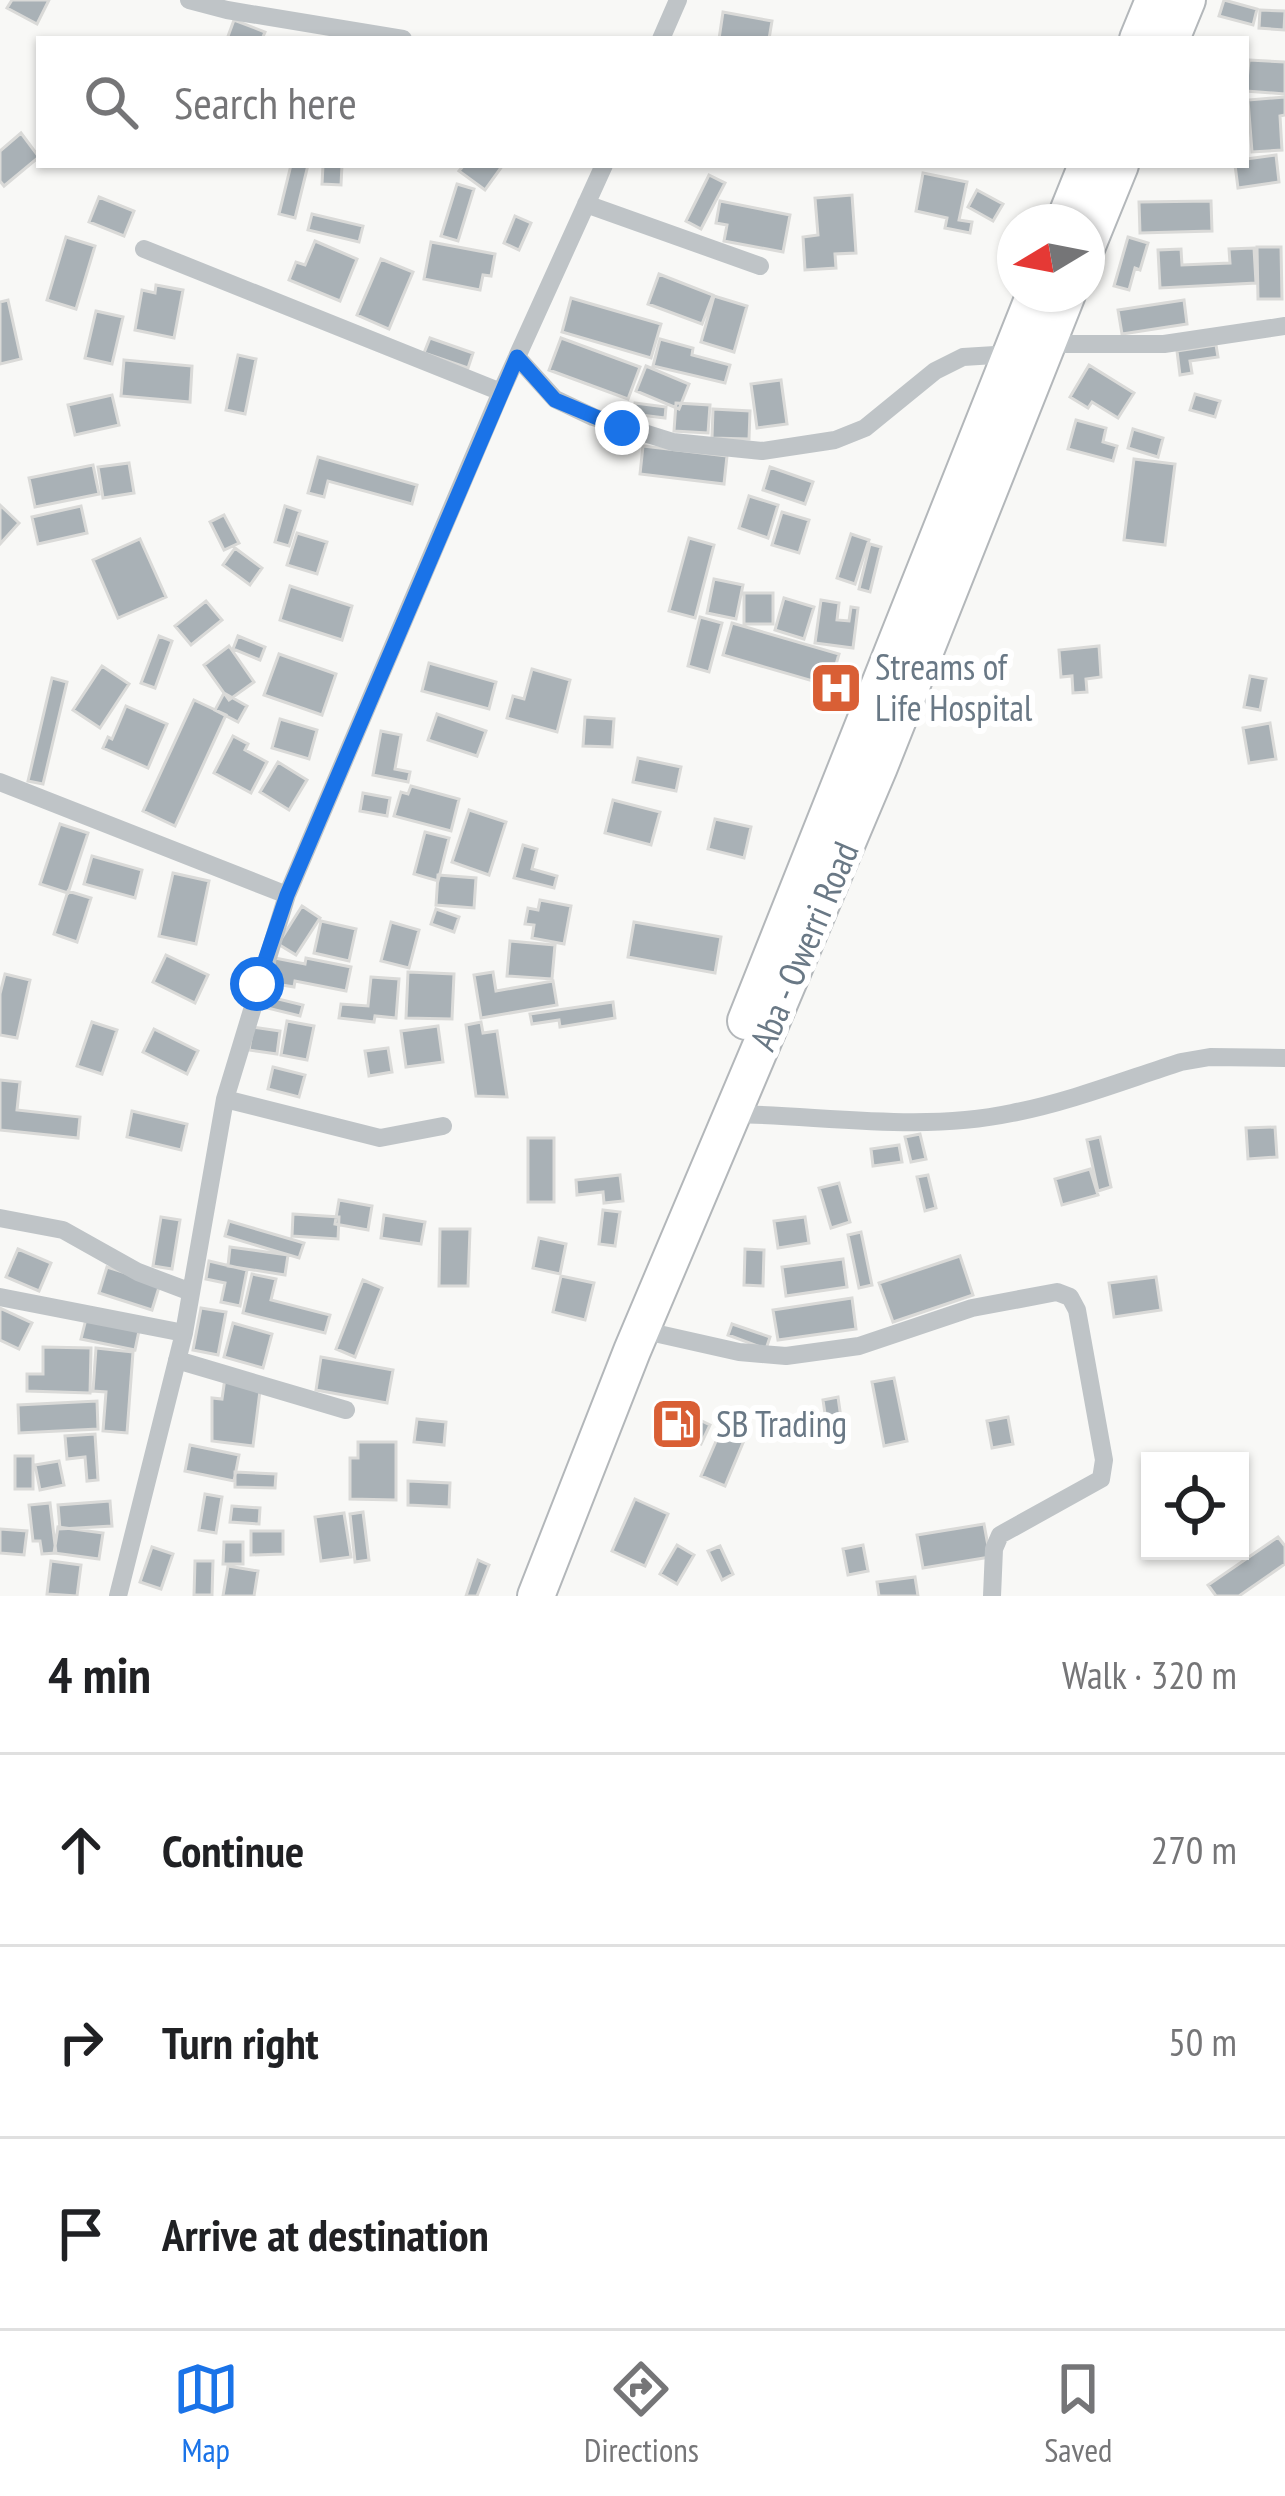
<!DOCTYPE html>
<meta charset="utf-8">
<style>
body{margin:0;font-family:"PT Sans Narrow",sans-serif;background:#f2f2f2;color:#202124}
.controls{position:absolute;right:36px;bottom:36px;display:grid;overflow:hidden;border-radius:0px;box-shadow:0 3px 9px #0004}
.controls button{width:108px;height:108px;display:grid;place-items:center;padding:0;border:0;border-bottom:3px solid #e0e0e0;background:#fff;color:#202124;font:60px sans-serif}
.compass{position:absolute;left:997px;top:204px;width:108px;height:108px;border-radius:50%;background:#fff;box-shadow:0 3px 9px #0004;rotate:260deg}
.stop{position:absolute;width:36px;height:36px;margin:-27px;border:9px solid #1a73e8;border-radius:50%;background:#fff}
.stop.end{background:#1a73e8;border-color:#fff;box-shadow:0 3px 12px #0008}
.list{margin:0;padding:0;list-style:none}
h2{display:flex;justify-content:space-between;align-items:center;height:156px;margin:0;padding:0 48px;font-size:51px}
h2 small{font-size:39px;font-weight:400;color:#757577}
.list li{display:grid;grid-template-columns:78px 1fr auto;gap:36px;align-items:center;box-sizing:border-box;height:192px;padding:0 48px;border-top:3px solid #e0e0e0}
.list b{display:block;font-size:45px;white-space:nowrap}
.list em{font-size:39px;font-style:normal;color:#757577}
.icon{flex:none;width:66px;height:66px;fill:none;stroke:currentColor;stroke-width:2;stroke-linecap:round;stroke-linejoin:round}
.map{position:relative;flex:none;width:1285px;height:1596px;overflow:hidden}
.search{position:absolute;background:#fff;box-shadow:0 3px 9px #0004;left:36px;right:36px;top:36px;height:132px;display:flex;align-items:center;gap:30px;box-sizing:border-box;padding:0 42px;border-radius:0px;color:#757577;font-size:45px}
.sheet{height:732px;background:#fff}
nav{display:flex;justify-content:space-around;align-items:center;box-sizing:border-box;height:168px;border-top:3px solid #e0e0e0;background:#fff;font-size:33px;color:#757577}
nav a{display:grid;justify-items:center;gap:6px}
nav .on{color:#1a73e8}
.map>svg:first-child{display:block}
</style>
<div class="map">
<svg width="1285" height="1596" viewBox="0 0 1285 1596">
<rect width="100%" height="100%" fill="#f8f8f6"/>
<path fill="#a9b1b6" stroke="#dadad8" stroke-width="3" d="M 12,0 L 49,0 L 37,24 L 7,8 Z
M 1224,0 L 1257,9 L 1253,25 L 1219,16 Z
M 1260,10 L 1285,11 L 1284,30 L 1259,28 Z
M 723,12 L 772,21 L 769,39 L 719,39 Z
M 234,20 L 265,32 L 262,39 L 227,39 Z
M 1249,60 L 1285,62 L 1285,94 L 1246,91 Z
M 1285,97 L 1285,115 L 1280,116 L 1282,150 L 1252,152 L 1248,100 Z
M 21,133 L 39,157 L 4,186 L 0,181 L 0,151 Z
M 1276,155 L 1279,182 L 1238,188 L 1235,165 L 1246,165 L 1246,159 Z
M 291,165 L 308,165 L 295,218 L 279,214 Z
M 323,165 L 342,165 L 341,185 L 322,184 Z
M 464,165 L 503,165 L 485,190 L 459,171 Z
M 923,173 L 967,182 L 959,220 L 972,222 L 970,233 L 945,228 L 947,218 L 916,211 Z
M 709,175 L 725,183 L 701,229 L 686,221 Z
M 457,184 L 474,189 L 458,241 L 441,236 Z
M 977,190 L 1003,204 L 993,221 L 968,207 Z
M 852,195 L 856,253 L 835,254 L 836,268 L 805,270 L 803,237 L 818,235 L 815,198 Z
M 99,197 L 134,211 L 124,236 L 89,222 Z
M 720,201 L 790,215 L 783,252 L 724,241 L 727,225 L 716,223 Z
M 1211,201 L 1212,231 L 1140,233 L 1139,202 Z
M 312,214 L 363,226 L 359,242 L 308,230 Z
M 515,216 L 531,223 L 519,250 L 504,243 Z
M 66,237 L 95,246 L 76,309 L 47,300 Z
M 1128,237 L 1148,243 L 1140,270 L 1135,268 L 1129,290 L 1114,286 Z
M 315,241 L 357,259 L 340,301 L 289,280 L 296,262 L 305,265 Z
M 431,242 L 495,254 L 491,276 L 483,275 L 480,290 L 424,279 Z
M 1257,247 L 1281,247 L 1282,299 L 1258,299 Z
M 1254,248 L 1256,283 L 1160,288 L 1158,250 L 1181,249 L 1182,265 L 1230,263 L 1229,249 Z
M 381,259 L 413,272 L 389,329 L 357,315 Z
M 659,274 L 713,295 L 702,324 L 648,304 Z
M 156,285 L 183,290 L 174,338 L 135,330 L 142,290 L 155,293 Z
M 714,296 L 747,306 L 734,352 L 701,342 Z
M 571,298 L 661,324 L 651,358 L 562,332 Z
M 8,300 L 21,359 L 0,364 L 0,302 Z
M 1184,300 L 1187,324 L 1122,334 L 1118,310 Z
M 96,311 L 123,317 L 112,364 L 85,358 Z
M 430,338 L 473,353 L 468,368 L 424,353 Z
M 561,338 L 640,367 L 628,399 L 549,370 Z
M 660,339 L 693,348 L 692,355 L 730,365 L 725,383 L 653,366 Z
M 1216,345 L 1218,357 L 1190,361 L 1192,373 L 1180,375 L 1177,351 Z
M 238,355 L 256,359 L 245,414 L 226,410 Z
M 124,360 L 192,366 L 190,402 L 121,396 Z
M 1089,365 L 1134,393 L 1118,418 L 1092,402 L 1088,408 L 1070,397 Z
M 646,366 L 689,384 L 679,409 L 636,391 Z
M 781,380 L 787,424 L 757,428 L 751,384 Z
M 1195,394 L 1220,401 L 1215,417 L 1190,410 Z
M 112,395 L 119,425 L 75,435 L 68,405 Z
M 635,403 L 666,407 L 665,418 L 633,414 Z
M 676,403 L 710,405 L 708,433 L 674,431 Z
M 713,409 L 750,411 L 749,439 L 712,438 Z
M 1076,420 L 1106,428 L 1103,442 L 1117,446 L 1113,461 L 1068,449 Z
M 1133,429 L 1163,438 L 1158,457 L 1128,448 Z
M 643,446 L 727,456 L 724,484 L 640,474 Z
M 318,457 L 417,485 L 412,504 L 328,481 L 324,497 L 308,493 Z
M 1134,459 L 1175,464 L 1165,545 L 1124,540 Z
M 129,463 L 134,493 L 103,498 L 98,467 Z
M 93,465 L 99,494 L 35,507 L 29,478 Z
M 770,467 L 813,482 L 805,504 L 763,490 Z
M 749,496 L 778,505 L 768,538 L 739,528 Z
M 0,505 L 19,523 L 0,544 Z
M 81,506 L 87,533 L 38,544 L 32,517 Z
M 285,506 L 300,511 L 289,546 L 275,542 Z
M 782,512 L 809,520 L 799,553 L 772,545 Z
M 224,515 L 239,543 L 224,550 L 210,522 Z
M 297,533 L 327,542 L 317,574 L 287,565 Z
M 851,534 L 869,540 L 855,584 L 837,578 Z
M 689,538 L 714,545 L 695,618 L 669,611 Z
M 140,539 L 166,597 L 118,618 L 93,560 Z
M 870,544 L 881,547 L 870,592 L 859,589 Z
M 235,548 L 262,568 L 250,585 L 223,565 Z
M 714,579 L 743,585 L 736,619 L 707,613 Z
M 290,586 L 352,606 L 342,640 L 280,620 Z
M 744,593 L 773,593 L 773,624 L 744,624 Z
M 784,598 L 814,607 L 804,639 L 775,630 Z
M 821,600 L 839,603 L 837,620 L 849,621 L 851,607 L 858,608 L 853,648 L 815,643 Z
M 206,601 L 222,620 L 191,645 L 175,626 Z
M 700,617 L 722,623 L 709,672 L 688,666 Z
M 732,623 L 839,654 L 830,686 L 723,655 Z
M 159,636 L 172,641 L 155,688 L 141,683 Z
M 238,636 L 265,647 L 260,660 L 233,649 Z
M 229,646 L 254,682 L 229,700 L 204,665 Z
M 1099,646 L 1101,677 L 1086,679 L 1087,692 L 1073,693 L 1072,676 L 1061,677 L 1059,650 Z
M 279,654 L 336,674 L 322,715 L 264,695 Z
M 429,663 L 496,682 L 489,709 L 422,691 Z
M 102,666 L 129,684 L 100,728 L 73,710 Z
M 532,669 L 570,680 L 557,732 L 507,718 L 513,696 L 524,699 Z
M 1250,676 L 1266,679 L 1260,710 L 1244,707 Z
M 52,678 L 67,682 L 43,784 L 28,781 Z
M 224,693 L 247,706 L 238,722 L 215,710 Z
M 194,700 L 226,715 L 175,826 L 143,811 Z
M 126,706 L 167,724 L 148,768 L 103,748 L 108,737 L 112,739 Z
M 437,714 L 486,731 L 477,756 L 428,740 Z
M 585,717 L 614,719 L 612,747 L 583,746 Z
M 280,719 L 317,730 L 309,759 L 272,748 Z
M 1270,723 L 1276,759 L 1249,763 L 1243,728 Z
M 381,731 L 401,735 L 395,769 L 410,772 L 408,782 L 373,775 Z
M 233,736 L 248,744 L 245,750 L 267,762 L 251,793 L 214,773 Z
M 638,758 L 681,767 L 676,791 L 633,782 Z
M 278,762 L 307,780 L 289,810 L 260,792 Z
M 411,786 L 459,799 L 451,831 L 394,816 L 401,792 L 408,794 Z
M 363,793 L 390,798 L 387,816 L 360,811 Z
M 613,800 L 660,812 L 651,845 L 605,833 Z
M 469,810 L 506,822 L 489,875 L 452,862 Z
M 715,819 L 751,827 L 744,858 L 708,849 Z
M 60,824 L 88,833 L 68,893 L 40,884 Z
M 425,832 L 449,838 L 438,881 L 414,874 Z
M 523,845 L 537,849 L 532,869 L 557,876 L 554,888 L 514,878 Z
M 92,856 L 142,870 L 135,898 L 84,884 Z
M 173,873 L 209,881 L 196,944 L 159,936 Z
M 438,875 L 476,878 L 474,908 L 436,905 Z
M 68,891 L 91,898 L 77,942 L 54,934 Z
M 540,900 L 571,906 L 564,944 L 532,938 L 534,925 L 525,924 L 528,908 L 538,910 Z
M 302,906 L 320,918 L 296,955 L 278,944 Z
M 436,909 L 459,917 L 454,932 L 431,924 Z
M 321,921 L 356,929 L 349,961 L 314,953 Z
M 391,922 L 419,930 L 409,968 L 381,961 Z
M 634,922 L 721,937 L 715,973 L 628,957 Z
M 510,941 L 555,945 L 552,979 L 507,976 Z
M 166,955 L 208,975 L 195,1003 L 153,982 Z
M 275,958 L 305,964 L 306,958 L 351,967 L 346,991 L 295,981 L 294,987 L 270,983 Z
M 408,972 L 454,974 L 452,1019 L 406,1018 Z
M 493,972 L 496,991 L 553,981 L 557,1005 L 481,1018 L 474,975 Z
M 5,974 L 30,980 L 17,1038 L 0,1035 L 0,994 Z
M 371,977 L 399,979 L 396,1018 L 375,1016 L 374,1022 L 339,1018 L 341,1004 L 368,1006 Z
M 262,995 L 303,1005 L 300,1016 L 259,1006 Z
M 613,1002 L 615,1018 L 560,1027 L 559,1020 L 532,1024 L 530,1014 Z
M 287,1021 L 314,1026 L 307,1060 L 281,1055 Z
M 92,1022 L 117,1030 L 102,1074 L 77,1066 Z
M 481,1022 L 483,1033 L 497,1031 L 507,1097 L 476,1096 L 466,1025 Z
M 438,1026 L 443,1062 L 406,1067 L 401,1031 Z
M 253,1027 L 280,1031 L 277,1054 L 249,1050 Z
M 154,1029 L 198,1051 L 187,1074 L 143,1052 Z
M 388,1048 L 392,1072 L 369,1076 L 365,1051 Z
M 273,1067 L 305,1075 L 299,1097 L 268,1089 Z
M 0,1080 L 20,1082 L 17,1110 L 80,1117 L 78,1138 L 0,1130 Z
M 132,1111 L 187,1124 L 181,1150 L 127,1137 Z
M 1275,1127 L 1277,1157 L 1248,1159 L 1246,1128 Z
M 920,1134 L 926,1159 L 911,1162 L 905,1137 Z
M 1100,1137 L 1111,1187 L 1098,1191 L 1087,1140 Z
M 528,1138 L 554,1138 L 554,1202 L 528,1202 Z
M 899,1145 L 902,1162 L 873,1166 L 871,1149 Z
M 1090,1169 L 1098,1195 L 1062,1205 L 1055,1179 Z
M 620,1175 L 623,1201 L 604,1203 L 603,1192 L 577,1195 L 576,1180 Z
M 928,1175 L 936,1208 L 925,1211 L 917,1177 Z
M 839,1183 L 850,1222 L 831,1228 L 819,1188 Z
M 339,1200 L 372,1206 L 368,1230 L 335,1224 Z
M 603,1210 L 620,1212 L 615,1246 L 599,1244 Z
M 293,1214 L 339,1217 L 338,1239 L 292,1236 Z
M 384,1215 L 425,1222 L 421,1244 L 381,1238 Z
M 161,1217 L 180,1220 L 172,1269 L 153,1266 Z
M 805,1217 L 809,1243 L 778,1248 L 774,1221 Z
M 229,1221 L 304,1243 L 299,1258 L 225,1236 Z
M 440,1229 L 470,1229 L 468,1286 L 439,1286 Z
M 861,1232 L 872,1285 L 859,1288 L 848,1235 Z
M 539,1238 L 566,1244 L 560,1274 L 533,1268 Z
M 230,1247 L 288,1255 L 285,1275 L 228,1266 Z
M 18,1249 L 51,1263 L 39,1291 L 6,1277 Z
M 745,1249 L 764,1250 L 763,1286 L 744,1285 Z
M 960,1256 L 973,1295 L 893,1322 L 879,1283 Z
M 843,1259 L 847,1287 L 786,1296 L 782,1267 Z
M 209,1261 L 247,1270 L 240,1306 L 221,1302 L 225,1283 L 206,1279 Z
M 107,1267 L 160,1284 L 152,1310 L 99,1293 Z
M 252,1274 L 276,1279 L 271,1300 L 330,1315 L 325,1333 L 243,1313 Z
M 561,1276 L 594,1283 L 585,1320 L 553,1312 Z
M 1156,1277 L 1161,1310 L 1114,1317 L 1109,1283 Z
M 363,1280 L 382,1288 L 355,1357 L 336,1349 Z
M 852,1298 L 856,1329 L 778,1340 L 773,1310 Z
M 0,1308 L 32,1323 L 19,1349 L 0,1340 Z
M 201,1308 L 226,1312 L 218,1355 L 193,1350 Z
M 87,1315 L 140,1326 L 135,1350 L 81,1339 Z
M 233,1323 L 272,1334 L 263,1368 L 224,1357 Z
M 732,1324 L 770,1337 L 766,1349 L 728,1335 Z
M 43,1347 L 91,1348 L 90,1393 L 27,1391 L 27,1374 L 43,1374 Z
M 96,1348 L 133,1352 L 127,1433 L 103,1431 L 106,1392 L 93,1391 Z
M 321,1357 L 393,1370 L 387,1403 L 316,1390 Z
M 225,1378 L 261,1383 L 253,1446 L 212,1441 L 212,1398 L 222,1399 Z
M 894,1378 L 907,1441 L 884,1446 L 872,1382 Z
M 838,1397 L 842,1425 L 827,1427 L 823,1400 Z
M 97,1401 L 98,1429 L 19,1433 L 18,1405 Z
M 677,1409 L 710,1425 L 701,1444 L 667,1428 Z
M 727,1416 L 750,1426 L 725,1486 L 701,1476 Z
M 1008,1417 L 1013,1444 L 992,1448 L 987,1421 Z
M 417,1419 L 446,1422 L 444,1445 L 414,1442 Z
M 95,1434 L 98,1480 L 87,1481 L 85,1457 L 67,1459 L 65,1436 Z
M 358,1442 L 396,1442 L 396,1500 L 350,1499 L 350,1458 L 358,1458 Z
M 190,1445 L 239,1455 L 234,1481 L 185,1471 Z
M 15,1456 L 33,1456 L 33,1489 L 15,1489 Z
M 59,1461 L 64,1485 L 40,1490 L 35,1465 Z
M 235,1472 L 276,1474 L 275,1488 L 235,1487 Z
M 408,1481 L 450,1483 L 449,1507 L 408,1505 Z
M 205,1494 L 222,1497 L 216,1533 L 199,1530 Z
M 635,1499 L 668,1514 L 645,1566 L 612,1551 Z
M 110,1501 L 112,1526 L 60,1529 L 58,1505 Z
M 50,1503 L 56,1553 L 42,1554 L 40,1541 L 33,1541 L 29,1505 Z
M 232,1506 L 260,1508 L 259,1524 L 230,1522 Z
M 363,1512 L 369,1560 L 355,1562 L 350,1514 Z
M 344,1513 L 351,1557 L 321,1561 L 315,1517 Z
M 984,1524 L 990,1557 L 923,1568 L 917,1535 Z
M 58,1527 L 103,1533 L 99,1559 L 54,1553 Z
M 0,1529 L 27,1531 L 24,1555 L 0,1553 Z
M 251,1531 L 283,1531 L 283,1554 L 251,1555 Z
M 1278,1537 L 1285,1546 L 1285,1564 L 1239,1596 L 1216,1596 L 1208,1585 Z
M 224,1542 L 243,1542 L 243,1564 L 223,1564 Z
M 677,1545 L 694,1555 L 677,1584 L 660,1574 Z
M 863,1545 L 868,1571 L 848,1575 L 843,1549 Z
M 720,1546 L 733,1574 L 722,1580 L 708,1551 Z
M 152,1547 L 173,1554 L 161,1589 L 140,1582 Z
M 478,1560 L 489,1565 L 477,1596 L 466,1596 Z
M 51,1561 L 81,1565 L 77,1596 L 47,1594 Z
M 195,1561 L 213,1561 L 212,1595 L 194,1595 Z
M 228,1566 L 258,1571 L 254,1596 L 223,1596 Z
M 915,1577 L 918,1596 L 879,1596 L 877,1582 Z"/>
<g fill="none" stroke-linecap="round" stroke-linejoin="round">
<g stroke="#b3b7ba" stroke-width="40">
<path id="highway" d="M 1138,39 L 1154,0
M 1171,39 L 1187,0
M 1064,222 L 1087,165
M 1087,246 L 1120,165
M 746,1021 L 1035,294
M 536,1596 L 632,1351 L 879,767 L 1067,294"/>
</g>
<path stroke="#bfc4c7" stroke-width="18" d="M 189,0 L 227,10 L 403,39
M 661,39 L 678,0
M 586,204 L 760,266
M 144,249 L 501,392
M 1047,344 L 1164,344 L 1285,326
M 517,357 L 555,399 L 593,417 L 673,442 L 762,451 L 835,440 L 865,428 L 935,371 L 963,357 L 1011,354
M 0,782 L 287,895
M 225,1099 L 380,1138 L 443,1126
M 735,1114 C 827,1116 921,1132 1012,1113 C 1069,1102 1125,1080 1181,1062 L 1210,1057 L 1285,1058
M 0,1218 L 63,1230 L 138,1272 L 191,1292
M 0,1297 L 184,1333
M 641,1330 L 739,1352 L 786,1356 L 859,1346 L 972,1308 L 1057,1292 L 1070,1297 L 1077,1310 L 1104,1460 L 1101,1479 L 1000,1535 L 994,1549 L 992,1596
M 177,1360 L 346,1410
M 118,1596 L 184,1333 L 225,1099 L 287,895 L 501,392 L 604,165"/>
<use href="#highway" stroke="#fff" stroke-width="36"/>
</g>
<g fill="none" stroke-linecap="round" stroke-linejoin="round">
<path stroke="#1a73e8" stroke-width="15" d="M 257,984 L 287,895 L 517,357 L 555,400 L 622,428"/>
</g>
<defs>
<g id="hospital-square" transform="scale(2.7)"><rect x="-9" y="-9" width="18" height="18" rx="4" fill="#d95f35" stroke="#fff"/><path d="M-5-5h3v3.5h4V-5h3V5h-3V1.5h-4V5h-3Z" fill="#fff"/></g>
<g id="fuel-square" transform="scale(2.7)"><rect x="-9" y="-9" width="18" height="18" rx="4" fill="#d95f35" stroke="#fff"/><path d="M-5.5-6h7V0h2V4h1.3V-2.5L3-4.5l.8-.8L6-3V5H2.5V1h-1V6h-7ZM-4.2-4.7v3.2H.2V-4.7Z" fill="#fff"/></g>
</defs>
<g fill-rule="evenodd">
<use href="#hospital-square" x="836" y="688"/>
<use href="#fuel-square" x="677" y="1424"/>
</g>
<g text-anchor="middle" stroke-width="12" stroke-linejoin="round" paint-order="stroke">
<g font-size="36" fill="#697885" stroke="#fff" text-anchor="start">
<text x="875" y="680">Streams of<tspan x="875" dy="41">Life Hospital</tspan></text>
<text x="716" y="1437">SB Trading</text>
</g>
<g font-size="36" fill="#697885" stroke="#fff">
<text transform="translate(804 946) rotate(-67)" y="13">Aba - Owerri Road</text>
</g>
</g>
</svg>
<div class="controls">
<button><svg class="icon" aria-label="locate" viewBox="0 0 24 24"><circle cx="12" cy="12" r="6"/><path d="M12 2v4M12 18v4M2 12h4M18 12h4"/></svg></button>
</div>
<svg class="compass" viewBox="-18 -18 36 36"><path d="M0-13l5 13h-10z" fill="#e53935"/><path d="M0 13l5-13h-10z" fill="#757577"/></svg>
<div class="stop" style="left:257px;top:984px"></div>
<div class="stop end" style="left:622px;top:428px"></div>
<div class="search"><svg class="icon" aria-label="search" viewBox="0 0 24 24"><circle cx="10" cy="10" r="6"/><path d="M15 15l6 6"/></svg>Search here</div>
</div>
<section class="sheet">
<h2>4 min<small>Walk · 320 m</small></h2>
<ul class="list">
<li><svg class="icon" aria-label="ahead" viewBox="0 0 24 24"><path d="M12 20V5M6 11l6-6 6 6"/></svg><div><b>Continue</b></div><em>270 m</em></li>
<li><svg class="icon" aria-label="right" viewBox="0 0 24 24"><path d="M7 20v-9h11M14 6l5 5-5 5"/></svg><div><b>Turn right</b></div><em>50 m</em></li>
<li><svg class="icon" aria-label="arrive" viewBox="0 0 24 24"><path d="M6 21V4h12l-3 4 3 4H6"/></svg><div><b>Arrive at destination</b></div></li>
</ul>
</section>
<nav>
<a class="on"><svg class="icon" aria-label="map" viewBox="0 0 24 24"><path d="M3 6l6-2 6 2 6-2v14l-6 2-6-2-6 2zM9 4v14M15 6v14"/></svg>Map</a>
<a><svg class="icon" aria-label="directions" viewBox="0 0 24 24"><path d="M12 3l9 9-9 9-9-9zM9 14v-3h6M13 9l2 2-2 2"/></svg>Directions</a>
<a><svg class="icon" aria-label="saved" viewBox="0 0 24 24"><path d="M7 4h10v16l-5-4-5 4z"/></svg>Saved</a>
</nav>
